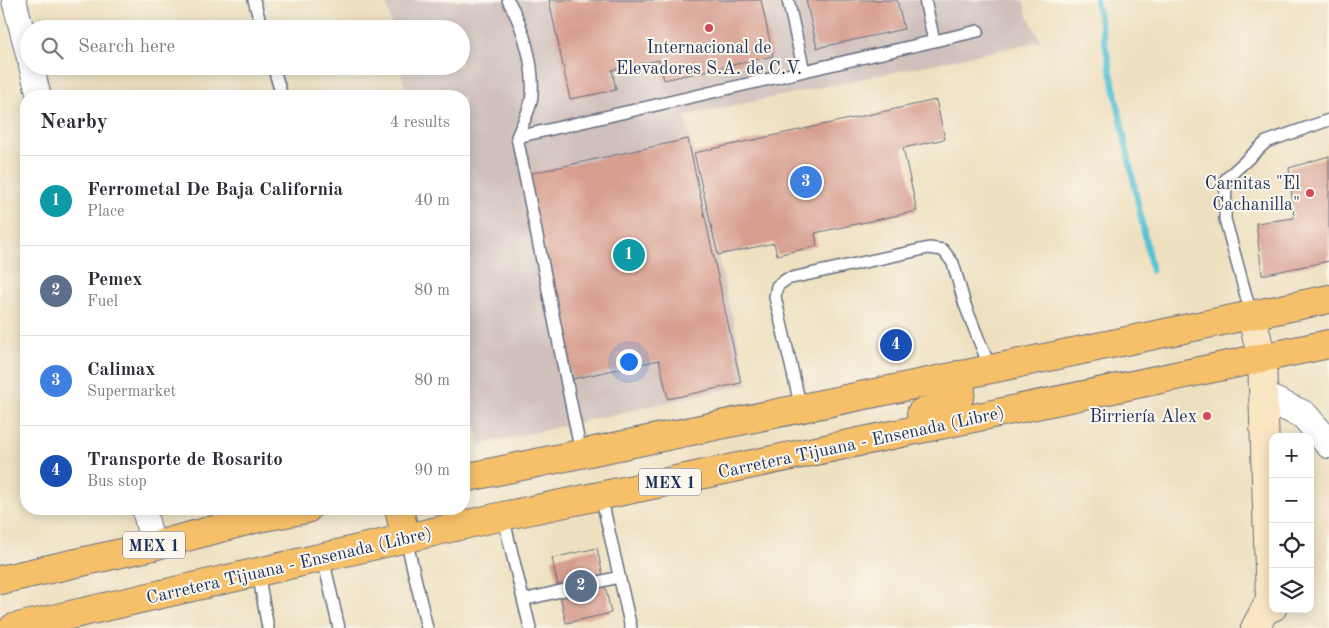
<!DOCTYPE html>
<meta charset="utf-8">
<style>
body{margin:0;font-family:"Old Standard TT",serif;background:#f2f2f3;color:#2b2b33}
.controls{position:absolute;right:15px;bottom:15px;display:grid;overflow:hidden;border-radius:10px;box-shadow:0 2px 12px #0003}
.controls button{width:45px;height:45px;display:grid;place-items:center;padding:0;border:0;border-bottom:1px solid #e1e1e2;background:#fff;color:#2b2b33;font:25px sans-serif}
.you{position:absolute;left:628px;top:361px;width:18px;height:18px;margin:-12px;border:4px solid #fff;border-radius:50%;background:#1a73e8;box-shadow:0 0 0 8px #1a73e833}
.badge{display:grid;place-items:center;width:32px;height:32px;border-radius:50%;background:#2563eb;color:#fff;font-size:16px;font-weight:700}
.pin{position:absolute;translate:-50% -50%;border:2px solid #fff;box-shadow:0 1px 5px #0006}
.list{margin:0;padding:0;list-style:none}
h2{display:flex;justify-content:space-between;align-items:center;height:65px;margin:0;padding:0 20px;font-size:21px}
h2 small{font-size:16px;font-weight:400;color:#7c7c81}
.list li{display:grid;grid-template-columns:32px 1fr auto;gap:15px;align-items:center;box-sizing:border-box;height:90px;padding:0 20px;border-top:1px solid #e1e1e2}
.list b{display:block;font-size:19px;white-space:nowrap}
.list p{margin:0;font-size:16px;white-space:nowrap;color:#7c7c81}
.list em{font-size:16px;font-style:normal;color:#7c7c81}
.icon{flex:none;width:28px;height:28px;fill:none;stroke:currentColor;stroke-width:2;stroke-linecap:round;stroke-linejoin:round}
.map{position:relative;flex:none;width:1329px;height:628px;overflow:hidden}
.search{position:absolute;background:#fff;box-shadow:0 2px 12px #0003;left:20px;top:20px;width:450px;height:55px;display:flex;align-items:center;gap:12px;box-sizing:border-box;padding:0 18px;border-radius:28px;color:#7c7c81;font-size:19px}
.panel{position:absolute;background:#fff;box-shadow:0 2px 12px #0003;left:20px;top:90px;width:450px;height:425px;border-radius:20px}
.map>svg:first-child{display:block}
</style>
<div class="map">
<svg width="1329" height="628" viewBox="0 0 1329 628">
<rect width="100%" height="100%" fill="#fbf7ec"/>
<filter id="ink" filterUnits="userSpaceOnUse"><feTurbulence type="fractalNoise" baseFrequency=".02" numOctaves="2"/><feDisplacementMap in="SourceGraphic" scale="10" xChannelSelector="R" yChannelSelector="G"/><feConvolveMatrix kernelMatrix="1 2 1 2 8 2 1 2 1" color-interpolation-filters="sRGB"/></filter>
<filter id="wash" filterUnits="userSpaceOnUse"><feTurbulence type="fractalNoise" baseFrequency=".0096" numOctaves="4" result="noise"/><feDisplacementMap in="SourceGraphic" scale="20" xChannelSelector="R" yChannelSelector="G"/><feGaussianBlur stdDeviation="1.12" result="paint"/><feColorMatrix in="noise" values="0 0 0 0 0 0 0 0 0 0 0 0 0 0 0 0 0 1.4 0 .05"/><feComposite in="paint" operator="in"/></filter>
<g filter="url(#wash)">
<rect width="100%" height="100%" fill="#eee0bf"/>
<path fill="#d0c0bc" d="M 386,0 L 1023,0 L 1027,14 L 1041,41 L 685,116 L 748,384 L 480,445 L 464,367 L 464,96 L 407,96 L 400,66 L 461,66 L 461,29 L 392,29 Z"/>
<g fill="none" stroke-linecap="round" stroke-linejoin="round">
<path stroke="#59c3d5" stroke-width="6" d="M 1096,0 L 1152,271"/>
</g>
<g id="blocks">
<path fill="#d79d8e" d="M 549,0 L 761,0 L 773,56 L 664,80 L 659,60 L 612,70 L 616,90 L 570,99 Z
M 806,0 L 897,0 L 904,29 L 817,48 Z
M 936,100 L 945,139 L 903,148 L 917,211 L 815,233 L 817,246 L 777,255 L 774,243 L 718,255 L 694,153 Z
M 688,139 L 741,383 L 668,399 L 659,360 L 573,379 L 527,174 Z
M 1329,156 L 1329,261 L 1262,275 L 1256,223 L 1294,218 L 1289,168 Z
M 597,548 L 611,613 L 566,623 L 552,558 Z"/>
</g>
</g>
<g filter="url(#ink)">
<use href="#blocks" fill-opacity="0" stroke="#656d80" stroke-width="1"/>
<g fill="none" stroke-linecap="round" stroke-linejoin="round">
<g stroke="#656d80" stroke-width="14">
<path id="service" d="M 254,0 L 262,29
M 508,0 C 523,26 534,63 532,93 C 532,107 522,124 517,137 L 581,453
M 788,0 L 804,71
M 925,0 L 934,41
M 273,66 L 282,96
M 517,137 L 978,31
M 1251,314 L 1225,219 L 1226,179 L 1266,142 L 1329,120
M 801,408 L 775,297 L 777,286 L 787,279 L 929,248 L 943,250 L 953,263 L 965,305 L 990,368
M 601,496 L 631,628
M 503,516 L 530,628
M 406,539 L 427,628
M 323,558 L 339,628
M 258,572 L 268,628
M 523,600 L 619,577"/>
</g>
<g stroke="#656d80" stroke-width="26">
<path id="minor" d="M 14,0 L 29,58
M 31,66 L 39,96
M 144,509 L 153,546"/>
</g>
<g stroke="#656d80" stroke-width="30">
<path id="tertiary" d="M 1265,397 L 1304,415 L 1329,444"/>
</g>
<g stroke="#656d80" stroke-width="30">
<path id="secondary" d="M 1251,314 L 1262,358 L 1270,600 L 1273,607
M 1255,628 L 1270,600"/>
</g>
<g stroke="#656d80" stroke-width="30">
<path id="trunk" d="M 921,413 L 957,402 L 961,392 L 959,375
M 464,478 L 1329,299
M 399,509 L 406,539
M 0,580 L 153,546 L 258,518 L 307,509
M 13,628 L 503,516 L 1329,344"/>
</g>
<use href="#service" stroke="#fff" stroke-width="11"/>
<use href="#minor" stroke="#fff" stroke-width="24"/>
<use href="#tertiary" stroke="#fff" stroke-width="28"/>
<use href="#secondary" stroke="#fbe6c4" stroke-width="28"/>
<use href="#trunk" stroke="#f6c06b" stroke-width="28"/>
</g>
</g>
<g fill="#d1495b" stroke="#fbf7ec" stroke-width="2">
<circle cx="709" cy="28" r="5"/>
<circle cx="1310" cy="193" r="5"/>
<circle cx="1207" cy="416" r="5"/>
</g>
<g text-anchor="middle" stroke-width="4" stroke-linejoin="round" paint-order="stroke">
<g fill="#fbf7ec" stroke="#5e6b89" stroke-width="1">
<rect x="639" y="468.5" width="62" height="27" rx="4"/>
<rect x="123" y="531.5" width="62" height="27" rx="4"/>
</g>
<g font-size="16" font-weight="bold" fill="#1b2f5e">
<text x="670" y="488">MEX 1</text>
<text x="154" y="551">MEX 1</text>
</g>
<g font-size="18" fill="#1b2f5e" stroke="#fbf7ec" text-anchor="end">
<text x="709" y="53" text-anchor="middle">Internacional de<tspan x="709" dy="21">Elevadores S.A. de C.V.</tspan></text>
<text x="1300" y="189">Carnitas "El<tspan x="1300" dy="21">Cachanilla"</tspan></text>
<text x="1197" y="422">Birriería Alex</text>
</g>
<g font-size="18" fill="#1b2f5e" stroke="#fbf7ec">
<text transform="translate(861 442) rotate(-12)" y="6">Carretera Tijuana - Ensenada (Libre)</text>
<text transform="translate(289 565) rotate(-13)" y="6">Carretera Tijuana - Ensenada (Libre)</text>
</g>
</g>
</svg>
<div class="controls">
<button>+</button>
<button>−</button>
<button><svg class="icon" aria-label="locate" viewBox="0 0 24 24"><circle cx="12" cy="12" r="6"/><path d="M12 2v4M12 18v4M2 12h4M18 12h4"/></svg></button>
<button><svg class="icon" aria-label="layers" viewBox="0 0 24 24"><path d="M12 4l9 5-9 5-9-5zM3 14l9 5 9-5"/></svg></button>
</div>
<div class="you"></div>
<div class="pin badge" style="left:629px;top:255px;background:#0f9aa8">1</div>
<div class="pin badge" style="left:581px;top:586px;background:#5c6f8a">2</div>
<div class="pin badge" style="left:806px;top:182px;background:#3f7fe0">3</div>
<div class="pin badge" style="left:896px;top:345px;background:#1a4fb4">4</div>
<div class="search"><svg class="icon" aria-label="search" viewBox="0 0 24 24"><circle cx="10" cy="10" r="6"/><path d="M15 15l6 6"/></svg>Search here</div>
<section class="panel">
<h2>Nearby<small>4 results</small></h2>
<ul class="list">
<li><span class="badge" style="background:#0f9aa8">1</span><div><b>Ferrometal De Baja California</b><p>Place</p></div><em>40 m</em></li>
<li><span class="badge" style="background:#5c6f8a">2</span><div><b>Pemex</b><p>Fuel</p></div><em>80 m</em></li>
<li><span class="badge" style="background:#3f7fe0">3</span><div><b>Calimax</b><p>Supermarket</p></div><em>80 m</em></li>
<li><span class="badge" style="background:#1a4fb4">4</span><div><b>Transporte de Rosarito</b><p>Bus stop</p></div><em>90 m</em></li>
</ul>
</section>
</div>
